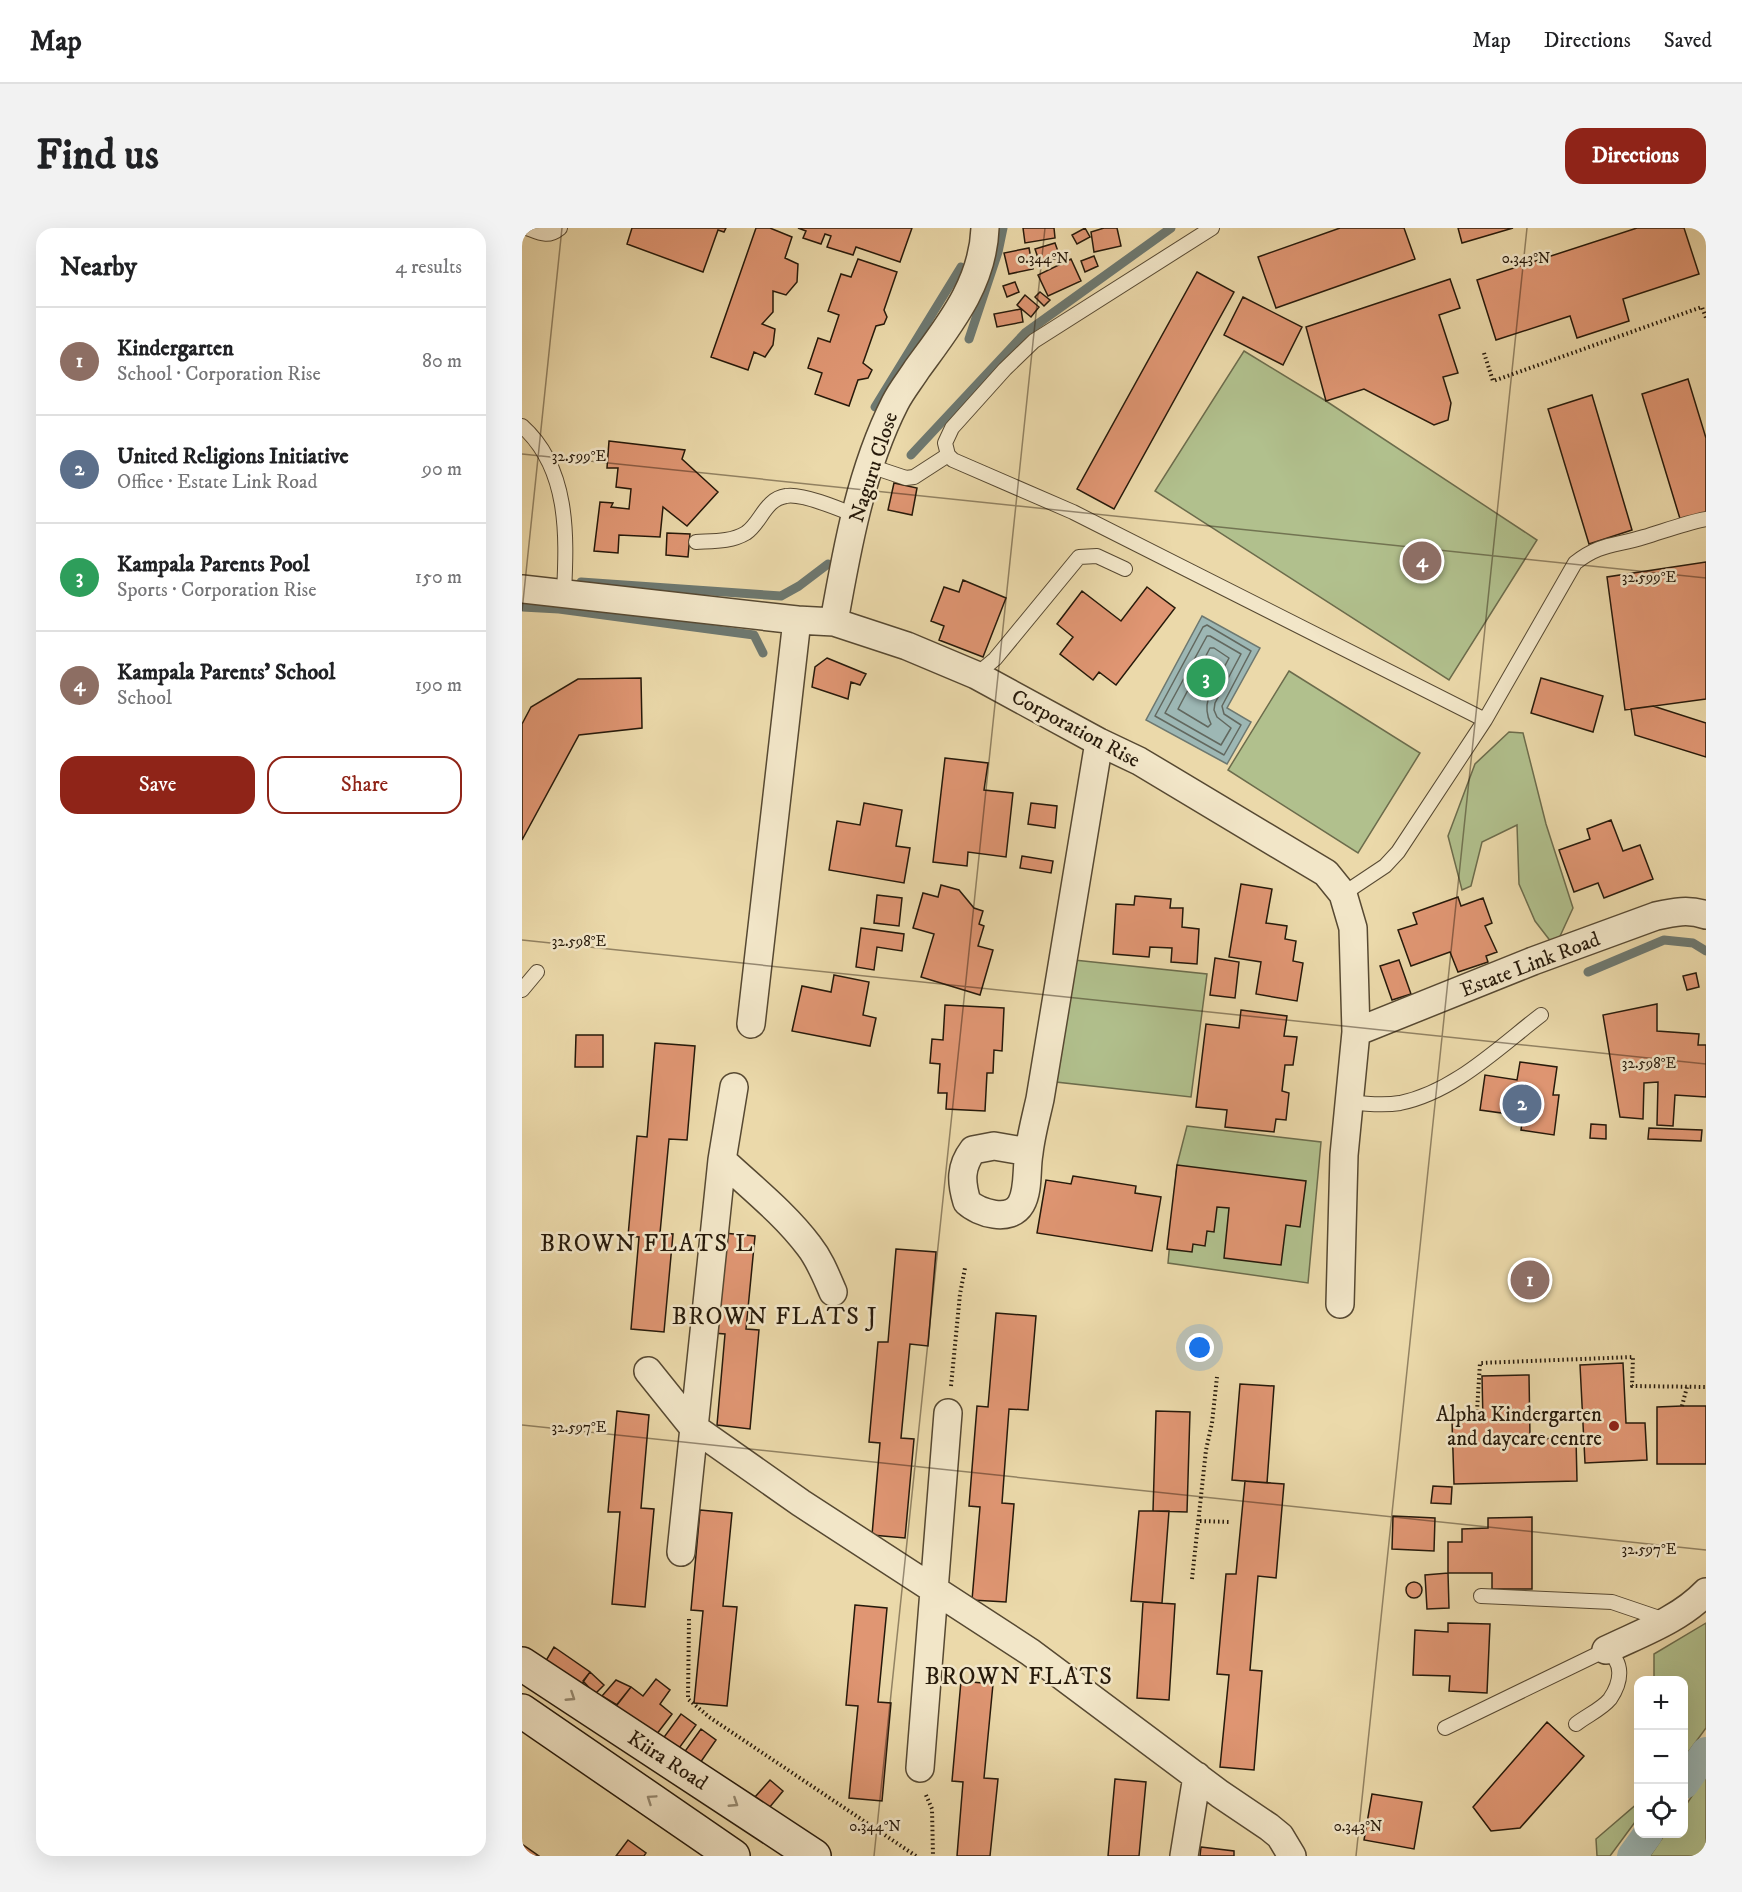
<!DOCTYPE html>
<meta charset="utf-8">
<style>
body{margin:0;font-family:"IM FELL DW Pica",serif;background:#f2f2f2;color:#202124}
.controls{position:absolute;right:18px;bottom:18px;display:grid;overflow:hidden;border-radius:12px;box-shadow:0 6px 24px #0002}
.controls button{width:54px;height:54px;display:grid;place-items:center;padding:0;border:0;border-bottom:2px solid #e0e0e0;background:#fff;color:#202124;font:30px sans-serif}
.you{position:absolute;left:678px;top:1120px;width:21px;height:21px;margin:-15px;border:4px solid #fff;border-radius:50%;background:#1a73e8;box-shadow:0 0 0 9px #1a73e833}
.badge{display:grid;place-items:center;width:39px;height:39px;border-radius:50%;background:#8f2418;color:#fff;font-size:20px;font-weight:700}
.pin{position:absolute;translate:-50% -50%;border:3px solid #fff;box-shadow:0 2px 6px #0006}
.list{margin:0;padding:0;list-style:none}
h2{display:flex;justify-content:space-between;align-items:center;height:78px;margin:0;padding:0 24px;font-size:26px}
h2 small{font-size:20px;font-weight:400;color:#757577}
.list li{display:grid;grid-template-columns:39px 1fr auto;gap:18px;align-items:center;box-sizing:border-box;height:108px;padding:0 24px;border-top:2px solid #e0e0e0}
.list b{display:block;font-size:22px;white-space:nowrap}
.list p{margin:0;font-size:20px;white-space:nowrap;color:#757577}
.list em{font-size:20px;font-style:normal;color:#757577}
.actions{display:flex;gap:12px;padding:18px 24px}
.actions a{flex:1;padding:14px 0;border:2px solid #8f2418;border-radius:18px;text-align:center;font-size:21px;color:#8f2418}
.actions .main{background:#8f2418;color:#fff}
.icon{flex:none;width:33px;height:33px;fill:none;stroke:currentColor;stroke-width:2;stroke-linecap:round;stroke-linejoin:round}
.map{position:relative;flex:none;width:1184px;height:1628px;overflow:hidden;border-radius:18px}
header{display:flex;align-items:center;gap:36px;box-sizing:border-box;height:84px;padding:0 30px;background:#fff;border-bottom:2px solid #e0e0e0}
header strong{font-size:28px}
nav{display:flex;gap:33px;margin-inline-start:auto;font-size:21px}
.intro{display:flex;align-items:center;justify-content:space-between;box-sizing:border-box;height:144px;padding:0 36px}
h1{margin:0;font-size:42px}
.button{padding:15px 27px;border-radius:18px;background:#8f2418;color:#fff;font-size:21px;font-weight:700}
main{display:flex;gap:36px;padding:0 36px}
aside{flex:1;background:#fff;border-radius:18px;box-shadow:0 6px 24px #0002}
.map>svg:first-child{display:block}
</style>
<header>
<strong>Map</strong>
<nav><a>Map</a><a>Directions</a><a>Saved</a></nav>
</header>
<div class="intro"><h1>Find us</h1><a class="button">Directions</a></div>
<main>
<aside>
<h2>Nearby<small>4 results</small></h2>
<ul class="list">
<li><span class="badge" style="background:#8d6e63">1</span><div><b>Kindergarten</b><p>School · Corporation Rise</p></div><em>80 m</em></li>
<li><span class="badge" style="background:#5c6f8a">2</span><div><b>United Religions Initiative</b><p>Office · Estate Link Road</p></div><em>90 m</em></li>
<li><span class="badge" style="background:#2e9e5b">3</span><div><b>Kampala Parents Pool</b><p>Sports · Corporation Rise</p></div><em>150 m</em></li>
<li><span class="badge" style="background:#8d6e63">4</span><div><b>Kampala Parents' School</b><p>School</p></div><em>190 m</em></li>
</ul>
<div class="actions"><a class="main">Save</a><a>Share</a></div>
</aside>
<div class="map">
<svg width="1184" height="1628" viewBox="0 0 1184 1628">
<rect width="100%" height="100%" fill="#ebd9aa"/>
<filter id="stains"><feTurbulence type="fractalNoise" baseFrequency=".00333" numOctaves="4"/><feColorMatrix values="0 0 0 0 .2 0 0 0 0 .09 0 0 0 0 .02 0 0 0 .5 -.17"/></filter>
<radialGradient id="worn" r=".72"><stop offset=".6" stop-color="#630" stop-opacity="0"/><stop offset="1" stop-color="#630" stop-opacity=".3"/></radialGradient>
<path fill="#b1c08d" stroke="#6c6c4c" stroke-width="1.5" d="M 722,123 L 804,173 L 1015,312 L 927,452 L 633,263 Z
M 767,443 L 898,525 L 836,625 L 706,542 Z
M 987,504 L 1001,505 L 1024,596 L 1051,680 L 1033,719 L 1013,693 L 997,656 L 995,597 L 960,614 L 949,658 L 940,662 L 926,608 L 953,536 Z
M 552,732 L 685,746 L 669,869 L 534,854 Z
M 665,898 L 799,914 L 786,1055 L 646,1035 L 655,937 Z
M 1184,1395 L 1184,1500 L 1162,1530 L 1162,1452 L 1132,1452 L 1132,1426 Z
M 1184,1547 L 1184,1628 L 1128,1628 L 1143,1606 L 1162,1606 L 1162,1580 Z
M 1116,1575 L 1116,1590 L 1088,1628 L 1075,1628 L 1074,1611 Z"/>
<path fill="#9db7b4" stroke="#6d7870" stroke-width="1.5" d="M 680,388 L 738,420 L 705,480 L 729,494 L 705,536 L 624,492 Z"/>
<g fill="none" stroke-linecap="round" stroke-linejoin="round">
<path stroke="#62685f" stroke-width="1.5" d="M 685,397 L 729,423 L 700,478 L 702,486 L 719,497 L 702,527 L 633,488 L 681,399 Z
M 685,408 L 688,408 L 719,426 L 693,475 L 692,482 L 695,489 L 709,500 L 699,517 L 643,485 Z
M 688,420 L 692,420 L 707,430 C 697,451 676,472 689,496 L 686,499 L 656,481 Z"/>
<path stroke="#6d7870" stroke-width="9" d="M 447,111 L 476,24 L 481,0
M 353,179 L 439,39
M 389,227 L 503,105 L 649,0
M 59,354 L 259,368 L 277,358 L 306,336
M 0,379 L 37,381 L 232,407 L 241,425
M 1066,744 L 1142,712 L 1171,715 L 1184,723"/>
<path stroke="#9db7b4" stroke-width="30" d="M 1162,1556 L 1184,1524
M 1110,1628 L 1126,1606"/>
</g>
<path fill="#e09673" stroke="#26190a" stroke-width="1.5" d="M 110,0 L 204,0 L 202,4 L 196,2 L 181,44 L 105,16 Z
M 234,0 L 248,0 L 270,9 L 263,30 L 276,36 L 275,54 L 264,67 L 251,63 L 251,84 L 240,96 L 253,101 L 251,117 L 243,129 L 232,124 L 226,142 L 189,129 Z
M 276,0 L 390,0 L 378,34 L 334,19 L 331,27 L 305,19 L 309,8 L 303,6 L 299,16 L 281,10 L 284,3 Z
M 501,0 L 532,0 L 533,10 L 503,15 Z
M 563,0 L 568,9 L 555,16 L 550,7 Z
M 582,0 L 595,0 L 599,18 L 572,24 L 569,4 Z
M 818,0 L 882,0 L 893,31 L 754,80 L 736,29 Z
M 936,0 L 991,0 L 940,15 Z
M 1115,0 L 1162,0 L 1177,46 L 1101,71 L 1107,93 L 1055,110 L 1048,88 L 974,112 L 955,52 Z
M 533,15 L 538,29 L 518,36 L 513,21 Z
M 507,20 L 511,41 L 487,46 L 482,25 Z
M 572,28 L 576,38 L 563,44 L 559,33 Z
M 336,31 L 375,44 L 362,82 L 365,89 L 362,96 L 354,98 L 341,135 L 350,142 L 346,150 L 336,152 L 327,178 L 293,166 L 300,145 L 286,140 L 296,110 L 308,114 L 317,87 L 306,83 L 319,46 L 329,49 Z
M 549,31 L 559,53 L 526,68 L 516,47 Z
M 675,44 L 712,64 L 592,281 L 555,261 Z
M 928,51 L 938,80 L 917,87 L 936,145 L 921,149 L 929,175 L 926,192 L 912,197 L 842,161 L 804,173 L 784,99 Z
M 493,54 L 497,64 L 485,69 L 481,58 Z
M 518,64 L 528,72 L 522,78 L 513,69 Z
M 503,67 L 517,79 L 509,89 L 495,77 Z
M 721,69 L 780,99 L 761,137 L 702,107 Z
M 499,81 L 501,94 L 475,99 L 472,86 Z
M 1166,151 L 1184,210 L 1184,286 L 1159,294 L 1120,166 Z
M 1070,167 L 1110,302 L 1067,316 L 1026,181 Z
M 87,213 L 163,222 L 160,231 L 196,264 L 165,298 L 141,279 L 138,309 L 97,307 L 96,325 L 72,323 L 78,274 L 91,275 L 89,279 L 107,281 L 109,261 L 94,259 L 96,240 L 85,240 Z
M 372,255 L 395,260 L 390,287 L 366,282 Z
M 145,305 L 168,306 L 166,329 L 144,327 Z
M 1184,334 L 1184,471 L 1103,482 L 1085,349 Z
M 441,352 L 484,370 L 461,429 L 417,412 L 422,398 L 409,393 L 422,359 L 437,364 Z
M 625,359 L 653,380 L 594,457 L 577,444 L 571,452 L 538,426 L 551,409 L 535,396 L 560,363 L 599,393 Z
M 305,430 L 344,446 L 338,457 L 329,454 L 326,471 L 290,459 L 293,439 Z
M 119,450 L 120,500 L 57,507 L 0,612 L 0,496 L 9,479 L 56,451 Z
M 1019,450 L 1081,468 L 1071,504 L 1009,485 Z
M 1131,478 L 1184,495 L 1184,529 L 1113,507 L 1109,481 Z
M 423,530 L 466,535 L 462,562 L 491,565 L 484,629 L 446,624 L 445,638 L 411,634 Z
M 342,575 L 380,582 L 374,618 L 388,620 L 382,655 L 307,642 L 315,593 L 338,597 Z
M 509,575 L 535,578 L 533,600 L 506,596 Z
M 1089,592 L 1101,623 L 1118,617 L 1131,651 L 1082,670 L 1076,655 L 1052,664 L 1037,622 L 1068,611 L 1065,601 Z
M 500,628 L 531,633 L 529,645 L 498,640 Z
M 719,656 L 750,661 L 744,695 L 765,698 L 763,711 L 774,713 L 771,733 L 781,735 L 775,773 L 734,766 L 739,734 L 707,729 Z
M 419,657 L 437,662 L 452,680 L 461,683 L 457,696 L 462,698 L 456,718 L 471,722 L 458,767 L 399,749 L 412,706 L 391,700 L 401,665 L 416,669 Z
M 355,667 L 380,670 L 377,698 L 352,695 Z
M 613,668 L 649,671 L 648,680 L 661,680 L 660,699 L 677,701 L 675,736 L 649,734 L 650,720 L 628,719 L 627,729 L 591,726 L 594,676 L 612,677 Z
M 936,669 L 939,678 L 961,670 L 970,695 L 963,698 L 975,724 L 964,728 L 966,734 L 936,744 L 928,724 L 889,738 L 876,702 L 895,696 L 891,685 Z
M 339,700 L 382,706 L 380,723 L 355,719 L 352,742 L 334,739 Z
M 693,730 L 717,734 L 713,770 L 688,767 Z
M 877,732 L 889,766 L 870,772 L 858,738 Z
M 1174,745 L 1177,759 L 1165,762 L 1161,748 Z
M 312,747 L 347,754 L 341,787 L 354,790 L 348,818 L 270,803 L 280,758 L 309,764 Z
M 1135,776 L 1135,803 L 1177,806 L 1176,817 L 1184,817 L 1184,869 L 1153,867 L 1151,898 L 1135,897 L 1136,854 L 1122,855 L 1121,891 L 1098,889 L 1081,787 Z
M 423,777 L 482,780 L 480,823 L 472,822 L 471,845 L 465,845 L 463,883 L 424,881 L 425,865 L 416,865 L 418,836 L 408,835 L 410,811 L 421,812 Z
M 719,782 L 765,788 L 762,808 L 775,809 L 771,837 L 763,837 L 760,863 L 767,865 L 764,892 L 754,891 L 752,904 L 703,899 L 705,882 L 674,879 L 684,796 L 717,800 Z
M 54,807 L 81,807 L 81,839 L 53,839 Z
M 133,815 L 173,818 L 165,912 L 147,911 L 138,1005 L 151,1006 L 142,1104 L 109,1101 L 117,1009 L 106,1008 L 115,908 L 125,909 Z
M 998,834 L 1035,839 L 1031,867 L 1037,867 L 1032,907 L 999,902 L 1001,888 L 958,882 L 963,847 L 995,852 Z
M 1069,896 L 1084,897 L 1084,911 L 1068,910 Z
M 1127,900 L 1180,902 L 1179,913 L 1126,911 Z
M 655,937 L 784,953 L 778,999 L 764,997 L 759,1037 L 702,1030 L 707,980 L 695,979 L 692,1004 L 685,1003 L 683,1018 L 671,1016 L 670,1024 L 645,1021 Z
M 551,948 L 614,958 L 613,965 L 639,969 L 630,1023 L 515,1005 L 524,952 L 549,956 Z
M 201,1005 L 233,1008 L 224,1101 L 237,1102 L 228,1201 L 195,1197 L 203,1106 L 191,1105 Z
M 374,1021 L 414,1024 L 406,1118 L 388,1116 L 379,1210 L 392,1211 L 383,1310 L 350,1307 L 358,1215 L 347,1214 L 356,1114 L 366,1114 Z
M 474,1085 L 514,1088 L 506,1182 L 487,1181 L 480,1275 L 492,1276 L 484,1374 L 450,1372 L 458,1279 L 447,1278 L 455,1178 L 466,1179 Z
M 1101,1135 L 1104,1195 L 1123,1195 L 1125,1232 L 1063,1235 L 1058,1137 Z
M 1007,1147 L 1008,1211 L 1054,1210 L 1055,1253 L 932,1256 L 930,1193 L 961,1193 L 960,1148 Z
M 718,1156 L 752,1158 L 745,1255 L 710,1252 Z
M 1160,1178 L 1184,1178 L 1184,1236 L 1135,1236 L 1135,1179 Z
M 95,1183 L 127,1187 L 119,1280 L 132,1281 L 123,1379 L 90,1376 L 98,1284 L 86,1284 Z
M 634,1183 L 668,1184 L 665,1284 L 631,1283 Z
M 723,1253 L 762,1256 L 754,1350 L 736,1348 L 728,1442 L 740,1443 L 732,1542 L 698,1539 L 707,1447 L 695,1446 L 704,1346 L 714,1346 Z
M 911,1258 L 930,1259 L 929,1276 L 909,1275 Z
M 178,1282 L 210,1285 L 201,1378 L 215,1379 L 205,1478 L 172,1475 L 181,1383 L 169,1382 Z
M 617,1283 L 647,1283 L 640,1375 L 609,1373 Z
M 871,1288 L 913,1290 L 912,1323 L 870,1321 Z
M 1010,1289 L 1010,1361 L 970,1361 L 970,1345 L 926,1345 L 926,1314 L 940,1314 L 940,1301 L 966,1300 L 966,1290 Z
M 926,1345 L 927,1380 L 905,1381 L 903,1347 Z
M884 1362a8 8 0 1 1 16 0a8 8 0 1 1-16 0Z
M 621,1374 L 653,1376 L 647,1472 L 615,1470 Z
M 333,1377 L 365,1380 L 356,1474 L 369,1475 L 360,1573 L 327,1570 L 336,1478 L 324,1477 Z
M 926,1395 L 968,1396 L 965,1465 L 927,1463 L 928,1448 L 891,1447 L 893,1402 L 926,1404 Z
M 32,1419 L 68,1444 L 57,1460 L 22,1436 Z
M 68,1444 L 82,1457 L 73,1466 L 61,1453 Z
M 134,1451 L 148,1462 L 138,1476 L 150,1486 L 128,1515 L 89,1484 L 109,1459 L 121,1468 Z
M 94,1452 L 109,1459 L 95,1477 L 80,1468 Z
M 439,1453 L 471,1456 L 462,1550 L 476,1551 L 468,1628 L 435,1628 L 441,1554 L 430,1553 Z
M 159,1486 L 174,1497 L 152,1527 L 137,1516 Z
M 1025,1494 L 1062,1528 L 998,1600 L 969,1603 L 951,1579 Z
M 179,1501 L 194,1512 L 176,1538 L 161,1526 Z
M 593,1551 L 624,1554 L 617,1628 L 586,1628 Z
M 248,1552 L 261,1563 L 247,1580 L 233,1569 Z
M 850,1566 L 900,1574 L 892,1621 L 842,1612 Z
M 106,1612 L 124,1625 L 122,1628 L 94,1628 Z
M 0,1616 L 17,1628 L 0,1628 Z
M 679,1619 L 712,1623 L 712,1628 L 678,1628 Z"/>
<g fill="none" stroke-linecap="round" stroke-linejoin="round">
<g stroke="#574932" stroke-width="16">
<path id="service" d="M 5,0 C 18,5 26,10 38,0
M 690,0 L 512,113 L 483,141 L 430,200 L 423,215 L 426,227 L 431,232 L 551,284 L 963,492
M 0,198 C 47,240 45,307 42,364
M 348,238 L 384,250 L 392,249 L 426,227
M 174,314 C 191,313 209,314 224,305 C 239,295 243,271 264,268 C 280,265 318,281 335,288
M 454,447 L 473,431 L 557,329 L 575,328 L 603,341
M 821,666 L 863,638 L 876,624 L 963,492 L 1053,335 C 1078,315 1093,318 1122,309 C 1142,303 1163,295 1184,291
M 0,762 L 15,744
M 827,874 C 843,876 861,878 878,875 C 932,864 976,820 1019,787
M 959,1368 L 1090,1374 L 1143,1392
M 923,1500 L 1084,1422 C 1102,1434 1100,1453 1088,1471 C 1080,1481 1064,1488 1054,1496"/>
</g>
<g stroke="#574932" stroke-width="30">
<path id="minor" d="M 0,361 L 275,392 L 312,394 L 385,418 L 454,447 L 577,514 L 617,533 L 804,645 L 821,666 L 831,700 L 834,804 L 822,927 L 818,1076
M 312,394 C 325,320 339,242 373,175 C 379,163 388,152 395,141 C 427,97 461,56 463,0
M 229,796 L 275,392
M 834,804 L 1011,733 L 1134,688 C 1152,684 1167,681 1184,687
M 507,924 L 472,918 L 451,922 C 438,939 439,954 445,974 C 457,985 488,995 499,976 C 507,962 504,941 507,925 C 509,907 514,889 518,871 L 577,514
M 200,932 C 230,960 263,986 287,1018 C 298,1032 304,1048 311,1064
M 126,1143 L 171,1199 L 279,1275 L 508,1424 L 698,1566 L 747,1599 L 758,1608 L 770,1628
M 159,1324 L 200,932 L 212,859
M 1084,1422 C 1119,1405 1157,1392 1184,1364
M 398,1540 L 426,1185
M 662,1628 L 675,1548"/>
</g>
<g stroke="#26190a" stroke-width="36">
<path id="secondary" d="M 0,1436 L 292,1628
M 0,1483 L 211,1628"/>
</g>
<path stroke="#26190a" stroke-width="4" stroke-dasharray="1.5 3" stroke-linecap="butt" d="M 962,125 L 971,153 L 1180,79 L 1184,90
M 429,1158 L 438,1066 L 443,1040
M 1160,1178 L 1165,1159
M 955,1183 L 958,1135 L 1111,1129 L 1110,1158 L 1184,1159
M 678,1293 L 708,1294
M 670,1351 L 684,1222 L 690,1195 L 695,1149
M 167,1391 L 166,1471 L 187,1489 L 394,1628
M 404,1567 L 410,1581 L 411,1628"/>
<use href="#service" stroke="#f2e6c8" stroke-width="14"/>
<use href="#minor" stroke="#f2e6c8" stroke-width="27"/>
<use href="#secondary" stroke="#f2e6c8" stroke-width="33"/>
</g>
<defs><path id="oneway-chevron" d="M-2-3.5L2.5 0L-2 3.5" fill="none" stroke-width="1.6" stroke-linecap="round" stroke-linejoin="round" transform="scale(1.5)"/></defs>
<g stroke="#968a72">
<use href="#oneway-chevron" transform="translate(49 1469) rotate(33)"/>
<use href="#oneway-chevron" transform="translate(129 1571) rotate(-146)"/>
<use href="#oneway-chevron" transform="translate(212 1575) rotate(33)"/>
</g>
<path fill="none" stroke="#26190a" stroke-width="1.5" stroke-opacity="0.45" d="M 0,226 L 1184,350M 0,383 L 40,0M 0,712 L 1184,836M 0,1197 L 1184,1322M 352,1628 L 523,0M 834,1628 L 1005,0"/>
<circle fill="#8f2418" stroke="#f2e6c8" stroke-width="2" cx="1092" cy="1198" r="6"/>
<g text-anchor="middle" stroke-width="5" stroke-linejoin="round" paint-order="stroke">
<g font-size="21" fill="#26190a" stroke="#f2e6c8">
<text transform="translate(351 239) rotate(-72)" y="7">Naguru Close</text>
<text transform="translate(554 500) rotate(28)" y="7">Corporation Rise</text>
<text transform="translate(1008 736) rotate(-21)" y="7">Estate Link Road</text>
<text transform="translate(146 1532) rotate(33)" y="7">Kiira Road</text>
</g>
<g font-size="21" fill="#26190a" stroke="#f2e6c8" text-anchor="end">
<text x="1080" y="1193">Alpha Kindergarten<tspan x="1080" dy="24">and daycare centre</tspan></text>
</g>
<g font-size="24" letter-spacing="1.5" fill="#26190a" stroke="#f2e6c8">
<text x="125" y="1023">BROWN FLATS L</text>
<text x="253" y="1096">BROWN FLATS J</text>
<text x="497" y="1456">BROWN FLATS</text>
</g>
</g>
<g font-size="15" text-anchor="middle" fill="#26190a" stroke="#f2e6c8" stroke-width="5" stroke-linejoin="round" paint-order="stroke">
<text x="521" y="35">0.344°N</text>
<text x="1004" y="35">0.343°N</text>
<text x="57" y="233">32.599°E</text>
<text x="1127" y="354">32.599°E</text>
<text x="57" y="718">32.598°E</text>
<text x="1127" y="840">32.598°E</text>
<text x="57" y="1204">32.597°E</text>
<text x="1127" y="1326">32.597°E</text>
<text x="353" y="1603">0.344°N</text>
<text x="836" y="1603">0.343°N</text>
</g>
<rect width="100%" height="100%" filter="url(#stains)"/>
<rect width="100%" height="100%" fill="url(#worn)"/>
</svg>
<div class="controls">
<button>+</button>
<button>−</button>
<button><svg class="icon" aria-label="locate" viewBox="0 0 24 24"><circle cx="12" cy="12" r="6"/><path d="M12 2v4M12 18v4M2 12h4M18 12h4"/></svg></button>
</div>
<div class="you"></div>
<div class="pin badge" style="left:1008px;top:1052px;background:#8d6e63">1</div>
<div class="pin badge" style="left:1000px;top:876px;background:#5c6f8a">2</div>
<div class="pin badge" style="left:684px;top:450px;background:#2e9e5b">3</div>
<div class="pin badge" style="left:900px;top:333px;background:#8d6e63">4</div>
</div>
</main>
